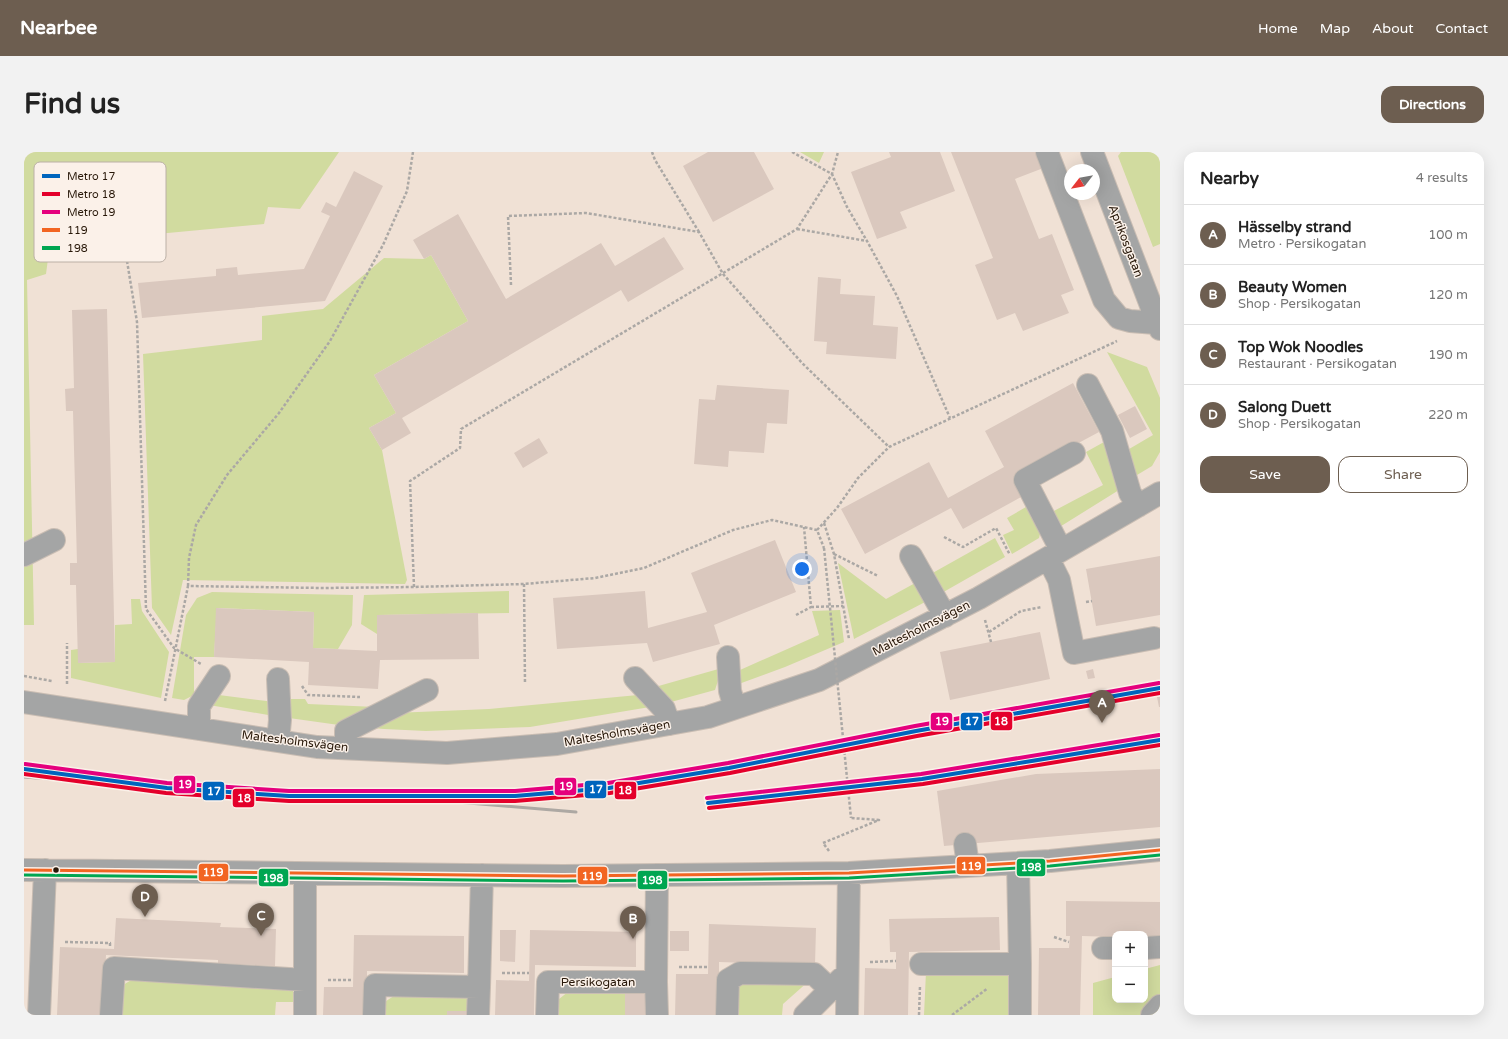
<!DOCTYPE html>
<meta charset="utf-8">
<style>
body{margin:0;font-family:"Varela Round",sans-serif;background:#f2f2f2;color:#222}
.controls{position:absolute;right:12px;bottom:12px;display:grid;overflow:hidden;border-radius:8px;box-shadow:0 4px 16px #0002}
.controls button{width:36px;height:36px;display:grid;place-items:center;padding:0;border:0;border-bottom:1px solid #e0e0e0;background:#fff;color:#222;font:20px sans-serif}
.compass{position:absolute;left:1040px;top:12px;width:36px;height:36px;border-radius:50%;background:#fff;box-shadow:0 4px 16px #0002;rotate:239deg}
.you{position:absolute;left:778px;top:417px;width:14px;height:14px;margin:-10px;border:3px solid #fff;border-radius:50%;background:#1a73e8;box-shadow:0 0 0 6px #1a73e833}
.badge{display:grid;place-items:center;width:26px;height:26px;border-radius:50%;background:#6d5e50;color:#fff;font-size:13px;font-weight:700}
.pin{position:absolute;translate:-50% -33px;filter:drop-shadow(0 1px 2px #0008)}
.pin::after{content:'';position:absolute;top:21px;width:14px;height:12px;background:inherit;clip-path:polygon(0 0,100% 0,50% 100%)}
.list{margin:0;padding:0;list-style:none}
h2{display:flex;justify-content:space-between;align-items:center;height:52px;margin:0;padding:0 16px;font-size:17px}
h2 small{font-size:13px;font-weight:400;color:#767676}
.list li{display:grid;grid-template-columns:26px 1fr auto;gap:12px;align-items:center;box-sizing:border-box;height:60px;padding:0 16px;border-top:1px solid #e0e0e0}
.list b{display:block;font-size:15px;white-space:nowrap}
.list p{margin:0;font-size:13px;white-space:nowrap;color:#767676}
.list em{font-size:13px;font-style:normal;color:#767676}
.actions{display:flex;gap:8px;padding:12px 16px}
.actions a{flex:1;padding:9px 0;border:1px solid #6d5e50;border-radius:12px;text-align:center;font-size:14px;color:#6d5e50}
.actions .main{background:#6d5e50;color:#fff}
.map{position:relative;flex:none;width:1136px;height:863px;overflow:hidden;border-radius:12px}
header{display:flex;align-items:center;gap:24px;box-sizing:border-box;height:56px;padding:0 20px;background:#6d5e50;color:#fff}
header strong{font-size:19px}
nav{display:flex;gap:22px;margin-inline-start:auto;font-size:14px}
.intro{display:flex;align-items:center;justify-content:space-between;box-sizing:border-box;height:96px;padding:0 24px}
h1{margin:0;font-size:28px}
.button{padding:10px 18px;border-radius:12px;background:#6d5e50;color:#fff;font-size:14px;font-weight:700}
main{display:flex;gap:24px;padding:0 24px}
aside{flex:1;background:#fff;border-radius:12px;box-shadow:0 4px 16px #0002}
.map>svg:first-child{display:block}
</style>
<header>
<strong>Nearbee</strong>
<nav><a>Home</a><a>Map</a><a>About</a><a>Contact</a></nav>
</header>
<div class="intro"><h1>Find us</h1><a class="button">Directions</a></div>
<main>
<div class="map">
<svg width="1136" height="863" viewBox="0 0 1136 863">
<rect width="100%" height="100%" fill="#f0e1d5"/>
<path fill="#d1db9f" d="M 0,0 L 315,0 L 276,57 L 244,55 L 240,72 L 26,92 L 22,122 L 3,128 L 10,473 L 0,473 Z
M 776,0 L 800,0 L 795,11 Z
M 1097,0 L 1136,0 L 1136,92 L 1129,95 L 1094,4 Z
M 407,103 L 444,169 L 350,223 L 372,261 L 345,276 L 358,298 L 383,428 L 381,432 L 159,428 L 147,483 L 128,456 L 119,202 L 238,188 L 238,164 L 299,157 L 360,106 L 400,107 Z
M 1083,200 L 1123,215 L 1136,246 L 1136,300 L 1128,314 L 1108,326 L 1100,300 L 1129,283 Z
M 1080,290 L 1095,338 L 1034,376 L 1026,361 L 1079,333 L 1062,300 Z
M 1002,355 L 1017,378 L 1015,386 L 988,402 L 979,383 L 990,378 L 983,366 Z
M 971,386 L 981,405 L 916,442 L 905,423 Z
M 814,411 L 862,447 L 893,430 L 903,449 L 830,487 Z
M 485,439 L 485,461 L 353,463 L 353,482 L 337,472 L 340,443 Z
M 188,440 L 329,443 L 328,473 L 314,497 L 289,496 L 290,460 L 193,456 L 190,505 L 170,505 L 170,543 L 160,548 L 148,546 L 162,463 L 173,446 Z
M 107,447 L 116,447 L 118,459 L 145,500 L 137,546 L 47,526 L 47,498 L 54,497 L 55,511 L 91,510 L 91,473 L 108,472 Z
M 816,458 L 820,490 L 761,515 L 712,533 L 716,518 L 795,483 L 788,459 Z
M 698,516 L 691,538 L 647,550 L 631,535 Z
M 187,542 L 251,550 L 250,564 L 185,553 Z
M 614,543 L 626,555 L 506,575 L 402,579 L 360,577 L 338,575 L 370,561 L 465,557 Z
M 265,547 L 281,547 L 284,552 L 352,555 L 353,550 L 364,550 L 315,573 L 265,566 Z
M 1136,813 L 1136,863 L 1069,863 L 1069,831 L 1091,825 L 1091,848 L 1121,848 L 1121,817 Z
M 988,816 L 986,863 L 900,863 L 902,820 Z
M 114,825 L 269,833 L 270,850 L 252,850 L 251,863 L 91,863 C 91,840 93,834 114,825 Z
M 717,828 L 786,828 L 759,852 L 758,863 L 708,863 L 708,837 Z
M 549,836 L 613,837 L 614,842 L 601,863 L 530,863 L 535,847 Z
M 377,841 L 440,842 L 448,852 L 448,863 L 356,863 C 358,849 364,847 377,841 Z"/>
<path fill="#dac8be" d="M 684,0 L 730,0 L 750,37 L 689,70 L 659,14 Z
M 865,0 L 916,0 L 931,39 L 876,60 L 883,76 L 853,87 L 827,20 L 867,5 Z
M 927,0 L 1016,0 L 1022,15 L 991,27 L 1015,87 L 1028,82 L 1050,138 L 1037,143 L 1045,161 L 999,179 L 991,161 L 973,168 L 951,113 L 969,106 Z
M 330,19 L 359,34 L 301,149 L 118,166 L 114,131 L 192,124 L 192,117 L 213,115 L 214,123 L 280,117 L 306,64 L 297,60 L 302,50 L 312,55 Z
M 434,62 L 482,147 L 577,91 L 591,114 L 640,85 L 660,117 L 604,150 L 597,138 L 378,266 L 387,281 L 358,298 L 345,276 L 372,261 L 350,223 L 444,169 L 407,103 L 400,107 L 389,88 Z
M 794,125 L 817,127 L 816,142 L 851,144 L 849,173 L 874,175 L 872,207 L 802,202 L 803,190 L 790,189 Z
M 83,157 L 91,510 L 54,511 L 52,433 L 46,433 L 46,411 L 53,411 L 49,259 L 42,259 L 41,237 L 50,236 L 48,158 Z
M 1049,231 L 1075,280 L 989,326 L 999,344 L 939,377 L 927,356 L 841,402 L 817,357 L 905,310 L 924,346 L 980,315 L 961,279 Z
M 693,233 L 765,238 L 763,272 L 743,271 L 740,301 L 705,299 L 704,315 L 670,312 L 675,247 L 691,248 Z
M 1111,254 L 1123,277 L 1106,286 L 1094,263 Z
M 515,286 L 524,301 L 499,316 L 490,301 Z
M 751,388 L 772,440 L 690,473 L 696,492 L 629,510 L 623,491 L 533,497 L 529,446 L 621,439 L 624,476 L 683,460 L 667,421 Z
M 1136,404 L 1136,463 L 1072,474 L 1062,417 Z
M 192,456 L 290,460 L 289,496 L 353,499 L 353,463 L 454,461 L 455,507 L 356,508 L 354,537 L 284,533 L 285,510 L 190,505 Z
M 1016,480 L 1026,527 L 926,548 L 916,500 Z
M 1069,517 L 1071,526 L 1064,527 L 1062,519 Z
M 1133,545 L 1136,545 L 1136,555 L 1135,555 Z
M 1136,617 L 1136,675 L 920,694 L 913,639 L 1012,622 Z
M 1042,749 L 1136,750 L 1136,785 L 1121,785 L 1121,782 L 1091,782 L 1091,785 L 1058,784 L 1056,863 L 1014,863 L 1015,796 L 1045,796 L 1046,784 L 1042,784 Z
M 975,765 L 976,798 L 885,800 L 884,863 L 840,863 L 841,816 L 872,817 L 872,800 L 866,800 L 865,767 Z
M 92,766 L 197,771 L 196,775 L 252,777 L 251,814 L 194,811 L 194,808 L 82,803 L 79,863 L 33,863 L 36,795 L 90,797 Z
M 685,772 L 792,776 L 791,813 L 695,810 L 695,863 L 651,863 L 652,822 L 684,822 Z
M 476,778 L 492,778 L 491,810 L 476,809 Z
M 506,778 L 612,780 L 612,815 L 511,813 L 510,863 L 471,863 L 472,828 L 505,829 Z
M 646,779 L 665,779 L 665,799 L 646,799 Z
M 330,783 L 440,784 L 440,821 L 343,819 L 343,863 L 299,863 L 300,835 L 329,835 Z
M 601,842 L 621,842 L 621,863 L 601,863 Z
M 423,859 L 443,859 L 443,863 L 423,863 Z"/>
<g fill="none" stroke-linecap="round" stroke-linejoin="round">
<g stroke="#c9bdb3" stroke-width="24">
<path id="minor" d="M 1023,0 L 1080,148 L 1095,166 L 1106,169 L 1132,171
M 1068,0 L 1136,177
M 1064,233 L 1088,279 L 1106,341 L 1114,354
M 1037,398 L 1001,328 L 1050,301
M 0,403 L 30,388
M 887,404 L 921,464
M 1024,406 L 1035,428 L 1050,501 L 1130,486
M 704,505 L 706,539 L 711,556
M 611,526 L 640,557 L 645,572
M 254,527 L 256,568 L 254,589
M 0,550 L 293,595 L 423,601 L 533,592 L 684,565 L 795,528 L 955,446 L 1136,341
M 175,577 L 175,554 L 195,524
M 322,596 L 322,579 L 403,538
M 941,692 L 944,714
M 0,718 L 539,724 L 825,721 L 1026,709 L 1136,698
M 281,722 L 281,863
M 1079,796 L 1091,796
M 1121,796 L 1136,795
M 897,812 L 996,812 L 994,711
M 632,830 L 633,863
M 15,863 L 21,718
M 87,863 L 90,816 L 281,828
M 350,863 L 351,833 L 455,835 L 458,723
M 454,863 L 455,835
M 523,863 L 524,830 L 632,830 L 633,723
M 703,863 L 704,828 L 716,821 L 790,822 L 807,838
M 781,863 L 817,827
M 823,863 L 825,721
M 996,863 L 996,812
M 1128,863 L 1136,854"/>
</g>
<path stroke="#aba8a5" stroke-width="2.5" stroke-dasharray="3 2" stroke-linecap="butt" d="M 628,0 L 631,8 L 675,80
M 768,0 L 808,22 L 823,55 L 843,89 L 873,144 L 926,266
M 773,77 L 843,89
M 103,109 L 113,170 L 122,457 L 150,496 L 177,512
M 487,133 L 484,64 L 562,61 L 675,80 L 699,122 L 778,211 L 865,295
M 800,371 L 810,402 L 825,487
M 793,378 L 813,356 L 834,326 L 865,295 L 1093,189
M 920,385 L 939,395 L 972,376 L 986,403
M 810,402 L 854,424
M 500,432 L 501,532
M 164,434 L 165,406 L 172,373 L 203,323 L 255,261 L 306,189 L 359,93 L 383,39 L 389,0
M 390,435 L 386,329 L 436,296 L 437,277 L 773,77 L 808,22 L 814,0
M 1062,450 L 1068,449
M 787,455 L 819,454
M 772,463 L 787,455 L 780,375
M 961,468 L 967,490
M 965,480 L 997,459 L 1018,455
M 0,524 L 28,529
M 43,532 L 43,491
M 278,534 L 284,543 L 336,545
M 141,549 L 164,434 L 300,436 L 390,435 L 500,432 L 571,426 L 620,416 L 709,378 L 748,368 L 793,378 L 800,396
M 805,699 L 799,691 L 855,668 L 827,666
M 1030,785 L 1045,790
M 41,790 L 86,791 L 86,794
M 846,810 L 872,809
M 655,815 L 683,815
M 478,821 L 505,821
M 304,828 L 329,828
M 895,863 L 896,834
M 928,863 L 964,836"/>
<use href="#minor" stroke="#a4a5a5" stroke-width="22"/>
<path stroke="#ada8a3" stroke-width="3" d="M 0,625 L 143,636
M 361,644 L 552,660"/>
<path stroke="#aba8a5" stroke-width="2.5" stroke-dasharray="3 2" stroke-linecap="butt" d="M 800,396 L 827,666"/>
<g stroke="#fbf1e9" stroke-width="6">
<path id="bus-1" d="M 0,718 L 539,724 L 825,721 L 1026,709 L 1136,698"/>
</g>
<g stroke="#fbf1e9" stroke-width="6">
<path id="bus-2" d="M 0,723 L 539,729 L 825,726 L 1026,714 L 1136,703"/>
</g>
<use href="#bus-1" stroke="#f26522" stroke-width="3"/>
<use href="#bus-2" stroke="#00a651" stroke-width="3"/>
<g stroke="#fbf1e9" stroke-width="7">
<path id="metro-1" d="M 0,617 L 143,636 L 265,644 L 491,644 L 585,636 L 705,616 L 892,579 L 1136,536
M 684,651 L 898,627 L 1136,588"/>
</g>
<g stroke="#fbf1e9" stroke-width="7">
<path id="metro-2" d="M 0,622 L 142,641 L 265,649 L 491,649 L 586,641 L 706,621 L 893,584 L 1136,541
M 685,656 L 899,632 L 1136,593"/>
</g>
<g stroke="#fbf1e9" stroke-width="7">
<path id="metro-3" d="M 1,612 L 143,631 L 265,639 L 491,639 L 584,631 L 704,611 L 891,574 L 1135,531
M 683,646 L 897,622 L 1135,583"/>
</g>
<use href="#metro-1" stroke="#0065bd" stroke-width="4"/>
<use href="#metro-2" stroke="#e4002b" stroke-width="4"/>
<use href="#metro-3" stroke="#e5007d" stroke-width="4"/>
</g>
<circle fill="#271708" stroke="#fbf1e9" stroke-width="1.5" cx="32" cy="718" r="3.5"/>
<g text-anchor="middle" stroke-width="3" stroke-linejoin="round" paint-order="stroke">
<g font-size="12" fill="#271708" stroke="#fbf1e9">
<text transform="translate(1102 89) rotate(69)" y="4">Aprikosgatan</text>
<text transform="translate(897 476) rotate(-27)" y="4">Maltesholmsvägen</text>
<text transform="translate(593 581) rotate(-10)" y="4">Maltesholmsvägen</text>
<text transform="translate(271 589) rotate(7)" y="4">Maltesholmsvägen</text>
<text x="574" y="834">Persikogatan</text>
</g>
</g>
<rect x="10" y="10" width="132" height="100" rx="6" fill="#fbf1e9" stroke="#bbb0a6" stroke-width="1"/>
<rect x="18" y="22" width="18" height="4" fill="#0065bd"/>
<rect x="18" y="40" width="18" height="4" fill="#e4002b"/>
<rect x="18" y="58" width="18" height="4" fill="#e5007d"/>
<rect x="18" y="76" width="18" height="4" fill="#f26522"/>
<rect x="18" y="94" width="18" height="4" fill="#00a651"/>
<g font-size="11" fill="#271708">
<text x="43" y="28">Metro 17</text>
<text x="43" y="46">Metro 18</text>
<text x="43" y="64">Metro 19</text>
<text x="43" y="82">119</text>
<text x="43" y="100">198</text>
</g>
<g stroke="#fbf1e9" stroke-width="1.5">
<rect x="966" y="559" width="23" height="20" rx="4" fill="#e4002b"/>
<rect x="936" y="560" width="23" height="19" rx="4" fill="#0065bd"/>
<rect x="906" y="560" width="23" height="19" rx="4" fill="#e5007d"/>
<rect x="149" y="623" width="23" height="19" rx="4" fill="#e5007d"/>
<rect x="530" y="625" width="23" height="19" rx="4" fill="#e5007d"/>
<rect x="560" y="628" width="23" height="19" rx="4" fill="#0065bd"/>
<rect x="590" y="629" width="23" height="19" rx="4" fill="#e4002b"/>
<rect x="178" y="629" width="23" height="20" rx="4" fill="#0065bd"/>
<rect x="208" y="636" width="23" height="20" rx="4" fill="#e4002b"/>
<rect x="932" y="704" width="30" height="19" rx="4" fill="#f26522"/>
<rect x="992" y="706" width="30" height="19" rx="4" fill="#00a651"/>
<rect x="174" y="711" width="31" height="19" rx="4" fill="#f26522"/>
<rect x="553" y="714" width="31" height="19" rx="4" fill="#f26522"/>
<rect x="234" y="716" width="31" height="19" rx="4" fill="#00a651"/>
<rect x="613" y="718" width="31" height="20" rx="4" fill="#00a651"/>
</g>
<g font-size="11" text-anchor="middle" font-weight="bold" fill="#fff">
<text x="977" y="573">18</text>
<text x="948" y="573">17</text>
<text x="918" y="573">19</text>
<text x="161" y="636">19</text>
<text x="542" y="638">19</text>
<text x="572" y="641">17</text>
<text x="601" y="642">18</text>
<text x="190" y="643">17</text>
<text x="220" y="650">18</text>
<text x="947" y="718">119</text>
<text x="1007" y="719">198</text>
<text x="189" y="724">119</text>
<text x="568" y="728">119</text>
<text x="249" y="730">198</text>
<text x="628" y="732">198</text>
</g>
</svg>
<div class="controls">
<button>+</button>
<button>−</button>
</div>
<svg class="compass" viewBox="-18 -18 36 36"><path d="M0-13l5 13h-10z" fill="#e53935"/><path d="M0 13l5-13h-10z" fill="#767676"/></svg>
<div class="you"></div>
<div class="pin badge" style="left:1078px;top:571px">A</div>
<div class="pin badge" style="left:609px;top:787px">B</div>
<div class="pin badge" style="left:237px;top:784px">C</div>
<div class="pin badge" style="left:121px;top:765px">D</div>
</div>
<aside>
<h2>Nearby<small>4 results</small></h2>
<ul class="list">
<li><span class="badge">A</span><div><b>Hässelby strand</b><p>Metro · Persikogatan</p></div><em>100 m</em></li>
<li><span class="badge">B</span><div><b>Beauty Women</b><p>Shop · Persikogatan</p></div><em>120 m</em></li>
<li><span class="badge">C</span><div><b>Top Wok Noodles</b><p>Restaurant · Persikogatan</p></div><em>190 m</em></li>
<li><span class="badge">D</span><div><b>Salong Duett</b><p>Shop · Persikogatan</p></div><em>220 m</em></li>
</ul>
<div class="actions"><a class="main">Save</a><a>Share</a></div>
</aside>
</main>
